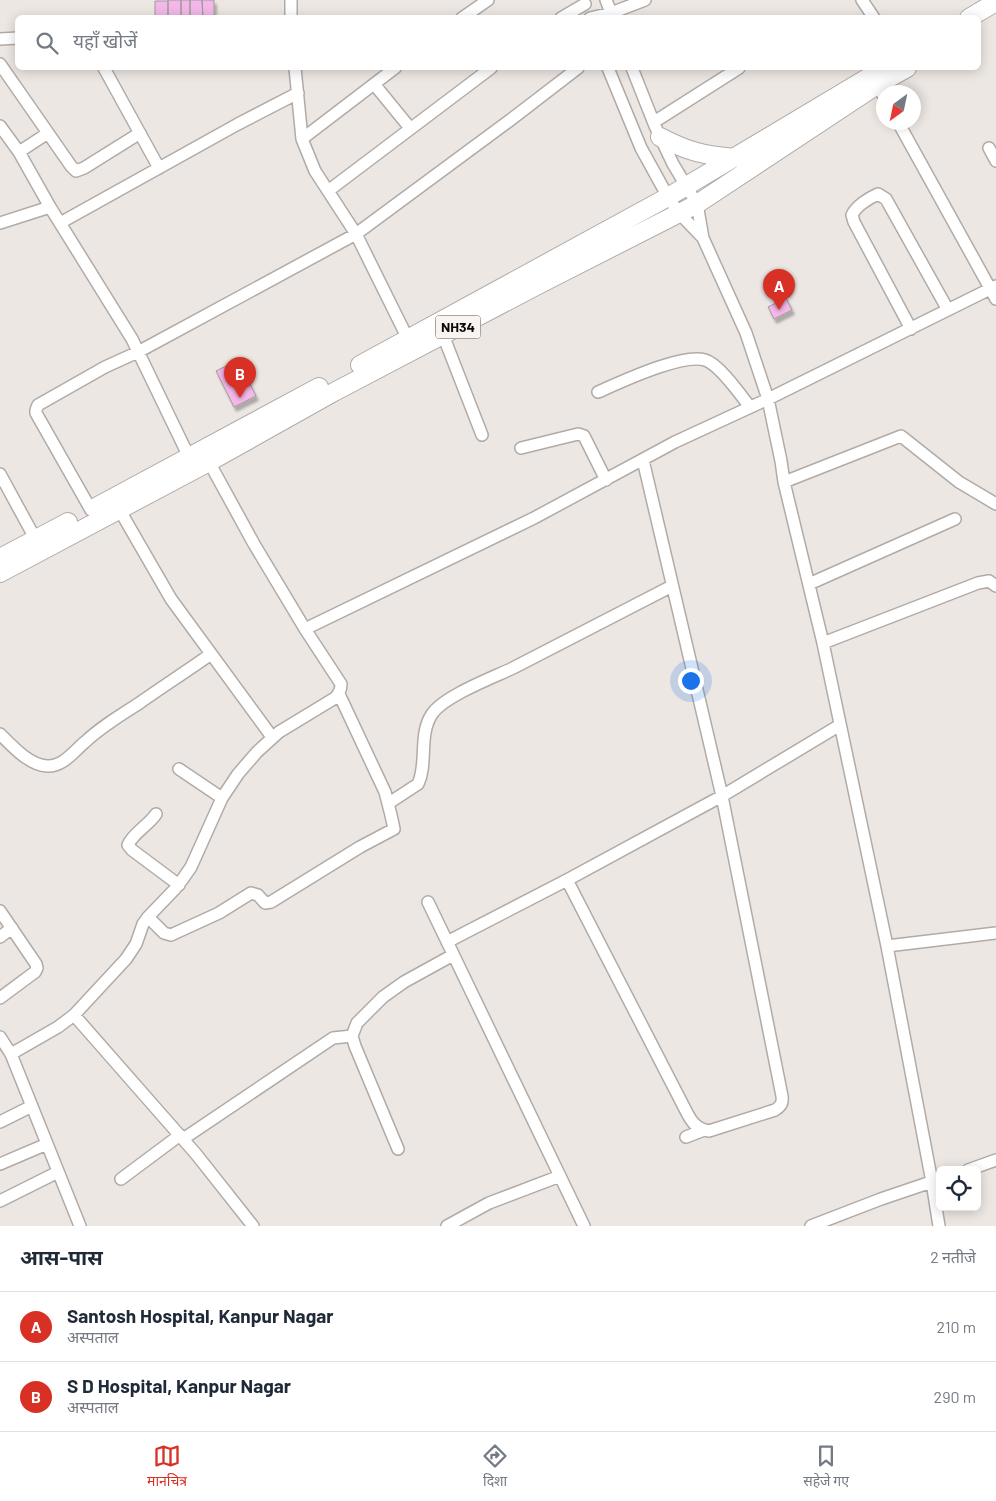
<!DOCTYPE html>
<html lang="hi">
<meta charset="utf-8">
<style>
body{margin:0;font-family:Barlow,"Noto Sans Devanagari",sans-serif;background:#f6f6f7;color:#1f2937}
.controls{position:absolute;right:15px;bottom:15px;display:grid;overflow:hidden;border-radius:8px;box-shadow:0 2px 12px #0003}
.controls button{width:45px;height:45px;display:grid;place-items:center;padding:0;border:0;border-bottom:1px solid #e0e1e3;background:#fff;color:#1f2937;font:25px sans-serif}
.compass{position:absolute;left:876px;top:85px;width:45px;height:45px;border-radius:50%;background:#fff;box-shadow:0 2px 12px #0003;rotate:213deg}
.you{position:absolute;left:690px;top:680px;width:18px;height:18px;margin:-12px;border:4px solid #fff;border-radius:50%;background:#1a73e8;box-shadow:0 0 0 8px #1a73e833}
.badge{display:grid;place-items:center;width:32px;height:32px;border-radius:50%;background:#d93025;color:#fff;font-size:16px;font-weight:700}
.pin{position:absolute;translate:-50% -41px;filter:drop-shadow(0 1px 2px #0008)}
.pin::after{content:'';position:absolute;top:26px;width:18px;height:15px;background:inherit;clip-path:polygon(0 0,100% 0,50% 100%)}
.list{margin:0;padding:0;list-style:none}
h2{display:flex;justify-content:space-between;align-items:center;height:65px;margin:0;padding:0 20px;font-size:21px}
h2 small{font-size:16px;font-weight:400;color:#747a83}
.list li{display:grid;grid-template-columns:32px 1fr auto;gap:15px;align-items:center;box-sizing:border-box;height:70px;padding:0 20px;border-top:1px solid #e0e1e3}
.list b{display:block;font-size:19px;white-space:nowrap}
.list p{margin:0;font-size:16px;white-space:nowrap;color:#747a83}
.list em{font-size:16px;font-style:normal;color:#747a83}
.icon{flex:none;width:28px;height:28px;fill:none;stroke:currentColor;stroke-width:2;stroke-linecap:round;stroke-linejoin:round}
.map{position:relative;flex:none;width:996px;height:1226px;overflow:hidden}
.search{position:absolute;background:#fff;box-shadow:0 2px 12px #0003;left:15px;right:15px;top:15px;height:55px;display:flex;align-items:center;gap:12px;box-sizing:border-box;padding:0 18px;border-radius:8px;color:#747a83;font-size:19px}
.sheet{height:205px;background:#fff}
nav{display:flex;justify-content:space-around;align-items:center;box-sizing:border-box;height:70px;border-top:1px solid #e0e1e3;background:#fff;font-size:14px;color:#747a83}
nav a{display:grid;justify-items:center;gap:2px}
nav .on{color:#d93025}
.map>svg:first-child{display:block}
</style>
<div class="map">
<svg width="996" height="1226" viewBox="0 0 996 1226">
<defs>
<filter id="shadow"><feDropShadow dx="2.5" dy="4.5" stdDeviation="1" flood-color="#0004"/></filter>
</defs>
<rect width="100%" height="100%" fill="#ede7e3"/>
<path fill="#f3b7e8" stroke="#9e999d" filter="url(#shadow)" d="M 168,0 L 181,0 L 181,18 L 168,18 Z
M 181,0 L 190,0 L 190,18 L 181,18 Z
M 190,0 L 202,0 L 203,18 L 190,18 Z
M 202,0 L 214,0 L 214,18 L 203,18 Z
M 155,1 L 168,1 L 168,18 L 155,18 Z
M 786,298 L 792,310 L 774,319 L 768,307 Z
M 238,360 L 256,396 L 234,407 L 216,371 Z"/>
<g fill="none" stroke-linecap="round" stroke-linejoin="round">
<g stroke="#b1aba8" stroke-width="14">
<path id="minor" d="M 291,0 L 291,18
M 606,0 L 613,18
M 862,0 L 874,18
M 462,18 L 488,0
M 561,18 L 585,4
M 590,18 L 611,13 L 645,0
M 0,39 L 18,38
M 0,64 L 71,166 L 76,171 L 84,168 L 140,133
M 104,68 L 159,168
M 295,68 L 302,139 L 315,171 L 356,234 L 408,339
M 608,68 L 641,148 L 668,197 L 679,213 L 703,238 L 746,333 L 768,399 L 781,461 L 784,482 L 823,643 L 887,946 L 932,1182 L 939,1226
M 632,68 L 655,126 L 673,164 L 697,204 L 703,238
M 875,80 L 884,97
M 374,84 L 410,128
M 654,122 L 739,68
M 898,122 L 996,299
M 0,126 L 19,152 L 50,207 L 132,339 L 189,457
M 302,139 L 395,68
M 989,148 L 996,161
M 19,152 L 48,133
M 328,191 L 491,68
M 0,223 L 50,207
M 60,223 L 238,124 L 298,93
M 911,329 L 854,222 L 852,215 C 856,206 869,198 878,194 L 886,199 L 948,310
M 443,335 L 482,435
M 598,392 C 621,382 682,353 705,360 C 719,364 740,394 750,407
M 521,448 L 578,434 L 584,436 L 606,480
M 0,474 L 36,540
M 784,482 L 901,436 L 959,482 L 996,504
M 119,509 L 171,599 L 272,737
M 91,510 L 36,413 L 36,410 L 38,405 L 105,367 L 138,352 L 356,234 L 509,121 L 578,68
M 809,584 L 955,519
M 305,629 L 534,518 L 675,442 L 768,399 L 996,286
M 823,643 L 978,583 L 989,581 L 996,586
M 0,734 C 12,746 29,765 47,766 C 63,767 74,751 85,742 C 101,727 119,716 138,704 C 162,687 187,671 211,654
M 179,769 L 222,798
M 389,803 L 418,784 C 428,763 418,735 432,714 C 444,696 492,678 513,668 C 566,641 619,613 672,586
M 156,814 C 149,825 133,833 128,845 L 132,850 L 179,885
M 567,880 L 686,1111 C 691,1121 696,1129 709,1131 L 775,1110 C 781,1106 783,1103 782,1096 L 722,796 L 643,460
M 428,902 L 584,1226
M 0,911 L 36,964 L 37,968 L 35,972 L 0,998
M 148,917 L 164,933 L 171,935 L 219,913 L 251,893 L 258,895 L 265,903 L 271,902 L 360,847 L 394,829 L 391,815 L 385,792 L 339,694
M 0,937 L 12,928
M 447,942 L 567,880 L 722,796 L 840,725
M 887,946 L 996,933
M 74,1015 L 196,1154 L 253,1226
M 0,1037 L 11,1054 L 80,1226
M 11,1054 L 58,1027 L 74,1015 L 126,959 L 136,944 L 143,924 L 148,917 L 174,890 L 182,880 L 191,867 L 222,798 L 238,774 L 257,752 L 279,732 L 335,698 C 339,694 341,690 341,684 L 305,629 L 254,544 L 209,462
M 0,1122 L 32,1106
M 686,1137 L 704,1130
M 183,1139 L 333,1038 L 352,1036
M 398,1149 L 355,1046 L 352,1036 L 357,1023 L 383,997 L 404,982 L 453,955
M 0,1164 L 47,1144
M 968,1170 L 996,1160
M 121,1179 L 180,1135
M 0,1201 L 58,1172
M 447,1226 L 489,1203 L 560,1176
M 811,1226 L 881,1199 L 940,1179"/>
</g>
<g stroke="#b1aba8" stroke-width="20">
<path id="highway" d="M 969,18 L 996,2
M 660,137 C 689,152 703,155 735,158
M 360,365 L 668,197 L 884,68
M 96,507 L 319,387
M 0,558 L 68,522
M 0,573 L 209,462 L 334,392 L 538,285 L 697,204 L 877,85 L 907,68"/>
</g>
<use href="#minor" stroke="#fff" stroke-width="11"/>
<use href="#highway" stroke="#fff" stroke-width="18"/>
</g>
<g text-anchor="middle" stroke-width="5" stroke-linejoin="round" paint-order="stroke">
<rect fill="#faf4f0" stroke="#555250" stroke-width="1" x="435.5" y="315.5" width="45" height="23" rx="4"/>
<g font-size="14" font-weight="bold" fill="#0e0c0b">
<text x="458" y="332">NH34</text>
</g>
</g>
</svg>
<div class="controls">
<button><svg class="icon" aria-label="locate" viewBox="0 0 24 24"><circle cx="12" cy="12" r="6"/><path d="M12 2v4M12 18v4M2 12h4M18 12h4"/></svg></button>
</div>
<svg class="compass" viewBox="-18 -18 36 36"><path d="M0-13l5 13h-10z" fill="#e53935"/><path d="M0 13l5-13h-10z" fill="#747a83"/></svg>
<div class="you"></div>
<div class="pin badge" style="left:779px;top:310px">A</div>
<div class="pin badge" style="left:240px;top:398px">B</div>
<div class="search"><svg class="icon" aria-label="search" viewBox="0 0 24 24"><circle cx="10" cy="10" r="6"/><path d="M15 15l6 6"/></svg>यहाँ खोजें</div>
</div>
<section class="sheet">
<h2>आस-पास<small>2 नतीजे</small></h2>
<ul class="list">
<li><span class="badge">A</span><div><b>Santosh Hospital, Kanpur Nagar</b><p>अस्पताल</p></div><em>210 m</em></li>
<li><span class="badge">B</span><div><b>S D Hospital, Kanpur Nagar</b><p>अस्पताल</p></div><em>290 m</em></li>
</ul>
</section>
<nav>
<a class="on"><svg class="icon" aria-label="map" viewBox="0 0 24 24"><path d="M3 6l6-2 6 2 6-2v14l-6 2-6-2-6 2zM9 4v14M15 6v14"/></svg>मानचित्र</a>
<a><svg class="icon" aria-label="directions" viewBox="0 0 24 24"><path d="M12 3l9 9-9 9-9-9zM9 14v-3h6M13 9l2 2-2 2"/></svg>दिशा</a>
<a><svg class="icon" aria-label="saved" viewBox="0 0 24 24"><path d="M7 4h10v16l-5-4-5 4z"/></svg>सहेजे गए</a>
</nav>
